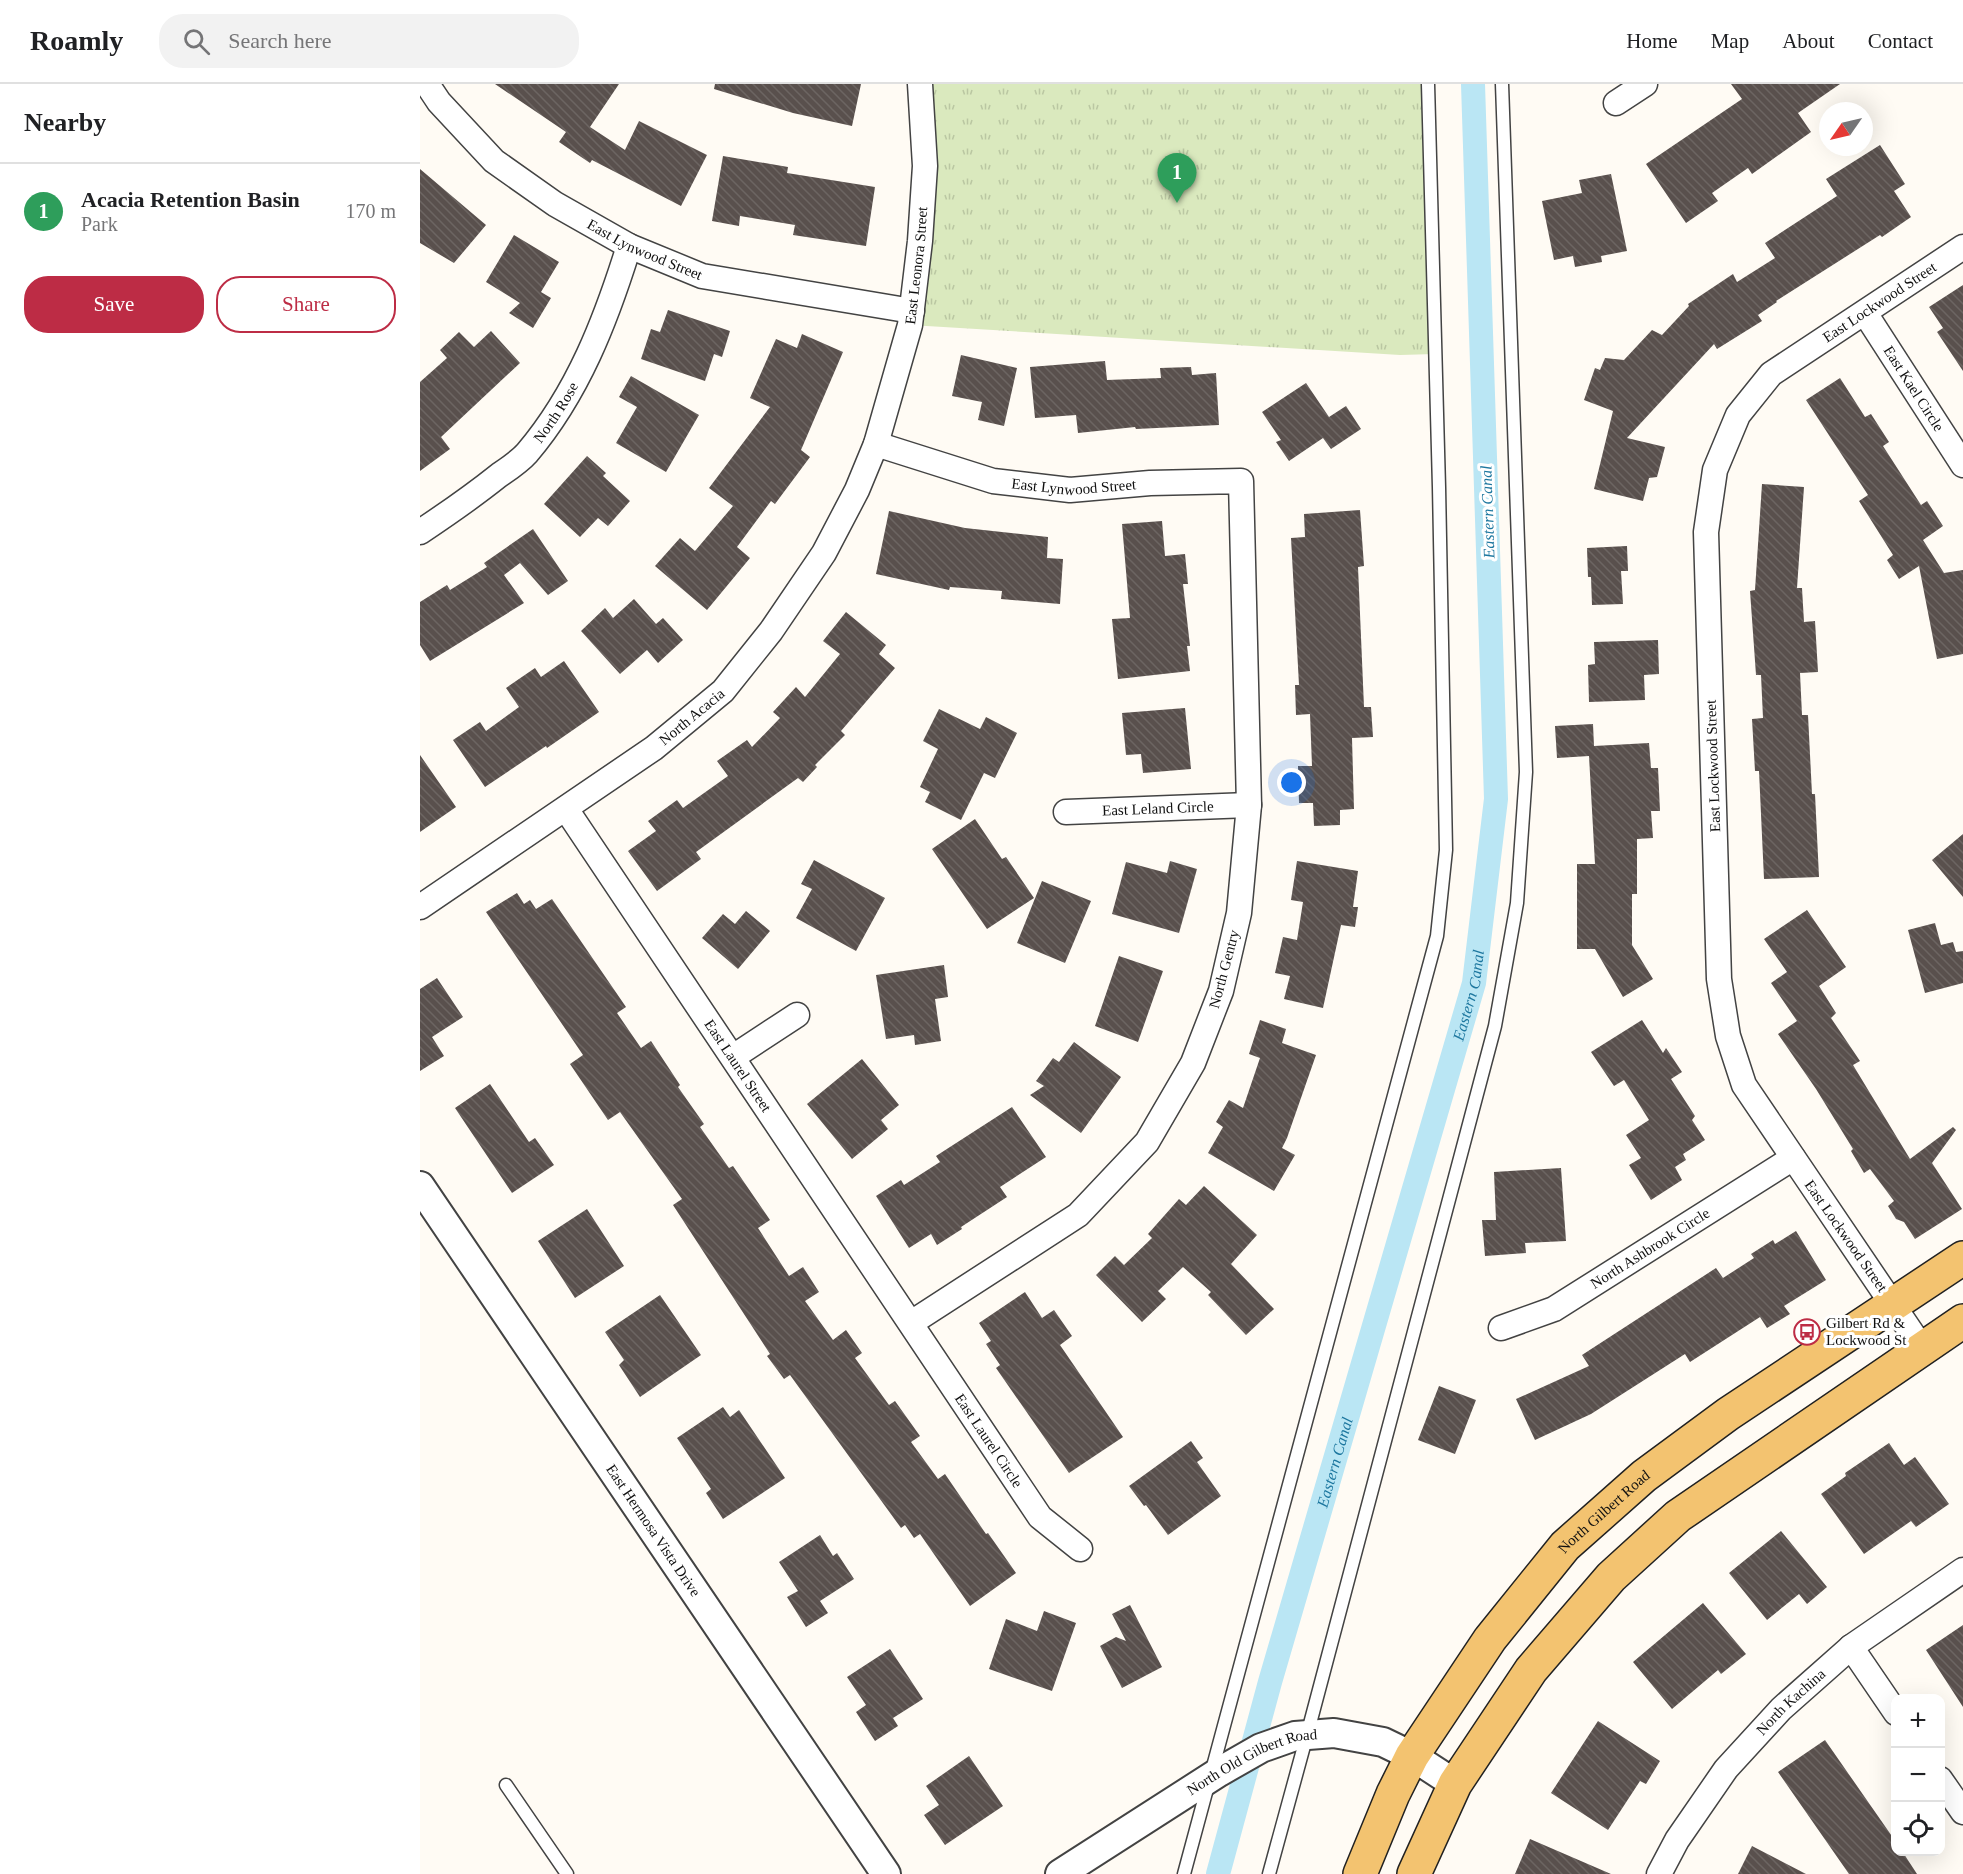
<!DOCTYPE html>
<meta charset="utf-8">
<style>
body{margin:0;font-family:"Times New Roman",serif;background:#f2f2f2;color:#202124}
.controls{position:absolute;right:18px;bottom:18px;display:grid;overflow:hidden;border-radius:12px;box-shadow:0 6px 24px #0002}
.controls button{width:54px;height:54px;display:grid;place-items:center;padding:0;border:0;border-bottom:2px solid #e0e0e0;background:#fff;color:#202124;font:30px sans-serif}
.compass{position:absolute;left:1399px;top:18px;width:54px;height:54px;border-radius:50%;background:#fff;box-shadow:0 6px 24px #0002;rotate:236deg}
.you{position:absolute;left:872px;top:699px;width:21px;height:21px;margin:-15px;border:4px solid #fff;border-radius:50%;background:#1a73e8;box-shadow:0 0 0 9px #1a73e833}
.badge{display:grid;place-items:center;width:39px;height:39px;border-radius:50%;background:#bd2c45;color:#fff;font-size:20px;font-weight:700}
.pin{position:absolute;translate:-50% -50px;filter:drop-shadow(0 2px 3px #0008)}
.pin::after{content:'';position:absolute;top:32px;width:21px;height:18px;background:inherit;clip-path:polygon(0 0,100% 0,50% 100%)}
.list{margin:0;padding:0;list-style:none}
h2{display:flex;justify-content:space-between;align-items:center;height:78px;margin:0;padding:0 24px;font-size:26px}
h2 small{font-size:20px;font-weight:400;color:#757577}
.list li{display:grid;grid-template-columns:39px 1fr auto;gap:18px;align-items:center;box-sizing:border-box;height:96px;padding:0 24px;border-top:2px solid #e0e0e0}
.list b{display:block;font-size:22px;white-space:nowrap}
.list p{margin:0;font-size:20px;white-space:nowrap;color:#757577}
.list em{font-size:20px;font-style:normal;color:#757577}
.actions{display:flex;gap:12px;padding:18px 24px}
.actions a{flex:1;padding:14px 0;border:2px solid #bd2c45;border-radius:24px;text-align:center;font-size:21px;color:#bd2c45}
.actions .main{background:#bd2c45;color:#fff}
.icon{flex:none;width:33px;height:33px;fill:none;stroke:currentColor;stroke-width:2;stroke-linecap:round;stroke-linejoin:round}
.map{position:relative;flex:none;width:1543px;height:1790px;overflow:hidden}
header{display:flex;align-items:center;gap:36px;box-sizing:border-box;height:84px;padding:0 30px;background:#fff;border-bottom:2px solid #e0e0e0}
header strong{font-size:28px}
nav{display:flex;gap:33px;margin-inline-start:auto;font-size:21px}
.search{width:420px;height:54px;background:#f2f2f2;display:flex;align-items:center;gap:15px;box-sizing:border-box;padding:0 21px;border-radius:24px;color:#757577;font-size:22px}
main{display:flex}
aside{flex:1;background:#fff}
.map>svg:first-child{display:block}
</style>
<header>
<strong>Roamly</strong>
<div class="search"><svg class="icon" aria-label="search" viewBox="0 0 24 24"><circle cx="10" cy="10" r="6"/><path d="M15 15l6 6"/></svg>Search here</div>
<nav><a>Home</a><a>Map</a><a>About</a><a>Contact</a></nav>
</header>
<main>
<aside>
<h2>Nearby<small></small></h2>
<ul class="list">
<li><span class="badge" style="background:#2e9e5b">1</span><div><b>Acacia Retention Basin</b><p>Park</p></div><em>170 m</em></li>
</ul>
<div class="actions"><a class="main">Save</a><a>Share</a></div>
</aside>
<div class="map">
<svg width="1543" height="1790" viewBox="0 0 1543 1790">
<defs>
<pattern id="grass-tufts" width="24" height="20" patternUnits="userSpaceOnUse" patternTransform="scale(1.5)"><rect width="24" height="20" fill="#dae9be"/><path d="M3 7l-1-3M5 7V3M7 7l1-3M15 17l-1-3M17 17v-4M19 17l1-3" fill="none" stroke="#bac7a2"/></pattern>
<pattern id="building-back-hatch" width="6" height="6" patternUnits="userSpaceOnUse" patternTransform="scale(1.5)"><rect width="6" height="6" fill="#59504d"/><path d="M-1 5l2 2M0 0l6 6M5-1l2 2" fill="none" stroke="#6c6562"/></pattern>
</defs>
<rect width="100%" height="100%" fill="#fffbf4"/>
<path fill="url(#grass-tufts)" d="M 500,0 L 1008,0 L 1015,270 L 980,271 L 490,241 Z"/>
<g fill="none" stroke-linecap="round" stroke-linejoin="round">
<path stroke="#bae6f4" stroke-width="24" id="s1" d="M 798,1790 L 850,1598 L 1054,899 L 1076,715 L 1053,0"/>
</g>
<path fill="url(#building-back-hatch)" d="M 75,0 L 199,0 L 170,43 L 205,66 L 219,37 L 287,71 L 261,122 L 172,76 L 170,79 L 139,58 L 146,48 Z
M 295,0 L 441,0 L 432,42 L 373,29 L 294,5 Z
M 1311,0 L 1420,0 L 1378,29 L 1391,48 L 1332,90 L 1328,84 L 1292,109 L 1298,117 L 1266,139 L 1226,80 L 1322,15 Z
M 1460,61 L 1485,100 L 1474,107 L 1491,133 L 1462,153 L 1460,151 L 1356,217 L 1357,218 L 1338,231 L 1342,237 L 1297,265 L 1294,260 L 1207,354 L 1245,363 L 1237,393 L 1229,394 L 1223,417 L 1174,405 L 1193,327 L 1164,316 L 1175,284 L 1180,286 L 1185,274 L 1204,276 L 1232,246 L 1242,251 L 1269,222 L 1268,220 L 1313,190 L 1317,198 L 1355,174 L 1345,159 L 1417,112 L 1406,95 Z
M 303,72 L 368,83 L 367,89 L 455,103 L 446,162 L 373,151 L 375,141 L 320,132 L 319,142 L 292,137 Z
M 0,85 L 66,141 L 34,179 L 0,159 Z
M 1191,90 L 1207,167 L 1181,172 L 1182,178 L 1155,183 L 1153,172 L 1134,176 L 1122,117 L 1162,109 L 1159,96 Z
M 94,151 L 139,178 L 121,208 L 131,214 L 113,244 L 89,229 L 100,219 L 66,198 Z
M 1543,201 L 1543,287 L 1517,248 L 1523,244 L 1509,223 Z
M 248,226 L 310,247 L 302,273 L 294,270 L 285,297 L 221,275 L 231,245 L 240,248 Z
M 71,247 L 100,279 L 21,353 L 30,365 L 0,387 L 0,298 L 27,274 L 20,266 L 39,248 L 54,263 Z
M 382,250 L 423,268 L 381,366 L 390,373 L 355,420 L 351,417 L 317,463 L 330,474 L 287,526 L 235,482 L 260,454 L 275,467 L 313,422 L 289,404 L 350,323 L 330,314 L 356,255 L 377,264 Z
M 541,271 L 597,284 L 584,342 L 558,336 L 562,318 L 532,312 Z
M 685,277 L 687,296 L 741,294 L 740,284 L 771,283 L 772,291 L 796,289 L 799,341 L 716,345 L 715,343 L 658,349 L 656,331 L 615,334 L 610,283 Z
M 211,292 L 279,331 L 246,388 L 196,359 L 217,323 L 199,313 Z
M 1420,294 L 1445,333 L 1451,330 L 1469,358 L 1463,362 L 1501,421 L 1507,417 L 1523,442 L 1503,456 L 1524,489 L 1543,486 L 1543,570 L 1517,575 L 1499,482 L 1479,495 L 1467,476 L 1473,471 L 1439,417 L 1448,411 L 1386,316 Z
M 886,299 L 909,333 L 926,322 L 941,345 L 911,365 L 903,354 L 869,377 L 856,358 L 861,356 L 842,328 Z
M 167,372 L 186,389 L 183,392 L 210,417 L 188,442 L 178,434 L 160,453 L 124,420 Z
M 1342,400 L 1384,403 L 1377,504 L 1382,504 L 1384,538 L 1395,537 L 1398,588 L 1380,589 L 1382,631 L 1388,631 L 1392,710 L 1395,710 L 1399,793 L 1344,795 L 1339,687 L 1335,687 L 1332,635 L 1343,634 L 1341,591 L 1336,591 L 1330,507 L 1335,506 Z
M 940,426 L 944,482 L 938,483 L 944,623 L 951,623 L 953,653 L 932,654 L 934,725 L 920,726 L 920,741 L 894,742 L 893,719 L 879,719 L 878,682 L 892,682 L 890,630 L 876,631 L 875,601 L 879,601 L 871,454 L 885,453 L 884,430 Z
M 469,427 L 545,444 L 628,453 L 627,474 L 643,475 L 640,520 L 581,515 L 582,507 L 530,503 L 529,506 L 456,490 Z
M 742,437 L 745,472 L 765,470 L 768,500 L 763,500 L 770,562 L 767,562 L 770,587 L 698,595 L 692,535 L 710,534 L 702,440 Z
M 113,445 L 148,497 L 128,511 L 100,479 L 84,491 L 104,519 L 10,577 L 0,561 L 0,518 L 27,501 L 30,506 L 67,483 L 64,479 Z
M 1207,462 L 1208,487 L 1201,487 L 1203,520 L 1172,521 L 1171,493 L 1168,493 L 1167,464 Z
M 214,515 L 236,540 L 243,534 L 263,556 L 238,579 L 227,566 L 200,590 L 161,547 L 185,524 L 193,534 Z
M 426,528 L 466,561 L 459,570 L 475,584 L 421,647 L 425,651 L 395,681 L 397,683 L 383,698 L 378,694 L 276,768 L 281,775 L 237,807 L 208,767 L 236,747 L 228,737 L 257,716 L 263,724 L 308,692 L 297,677 L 327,656 L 332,663 L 360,634 L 353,628 L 376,603 L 385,613 L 420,570 L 403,557 Z
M 1238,556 L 1239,590 L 1224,591 L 1225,616 L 1169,618 L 1168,581 L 1175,580 L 1174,558 Z
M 144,577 L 179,628 L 127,664 L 126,662 L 65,703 L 33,656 L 60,638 L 66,647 L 99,623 L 86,604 L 115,584 L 121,593 Z
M 765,624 L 771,685 L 723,689 L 721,670 L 706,671 L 702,629 Z
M 519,625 L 560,645 L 566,633 L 597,649 L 575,694 L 564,689 L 541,736 L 505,718 L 510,708 L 500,703 L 518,665 L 503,657 Z
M 1173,640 L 1174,662 L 1229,659 L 1231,684 L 1238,684 L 1240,727 L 1231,727 L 1233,754 L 1217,755 L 1217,810 L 1212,810 L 1212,861 L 1233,895 L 1203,913 L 1175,865 L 1157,865 L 1157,780 L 1175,780 L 1169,672 L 1137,674 L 1135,642 Z
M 0,671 L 36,723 L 0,748 Z
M 555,735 L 582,775 L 586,773 L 614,814 L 567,845 L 512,765 Z
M 1543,750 L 1543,813 L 1512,776 Z
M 394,776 L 465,814 L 436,867 L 376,834 L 392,805 L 381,800 Z
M 750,777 L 777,785 L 759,849 L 692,830 L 706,778 L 747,789 Z
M 877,777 L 938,787 L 933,823 L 938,823 L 935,843 L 921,841 L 903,924 L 864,915 L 870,892 L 855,889 L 863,853 L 877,856 L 883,818 L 871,816 Z
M 622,797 L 671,817 L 645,879 L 597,859 Z
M 97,809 L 104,820 L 110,816 L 116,825 L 132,815 L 206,923 L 197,929 L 221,964 L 231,957 L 260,1001 L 258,1003 L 284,1040 L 280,1043 L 309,1084 L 313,1082 L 350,1136 L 338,1144 L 369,1192 L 383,1183 L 399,1208 L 385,1217 L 413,1256 L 426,1246 L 442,1269 L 435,1274 L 469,1321 L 475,1317 L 500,1352 L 491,1358 L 518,1395 L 525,1390 L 566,1450 L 568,1449 L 596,1489 L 550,1522 L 500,1450 L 494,1454 L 485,1441 L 481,1444 L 370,1291 L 364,1295 L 347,1272 L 350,1270 L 253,1121 L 262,1115 L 200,1028 L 188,1036 L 150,980 L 163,971 L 66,828 Z
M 1387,826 L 1426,883 L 1399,902 L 1416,929 L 1411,934 L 1440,977 L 1433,981 L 1490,1075 L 1533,1043 L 1536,1046 L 1512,1079 L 1542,1125 L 1495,1155 L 1484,1138 L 1476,1135 L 1468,1122 L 1474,1117 L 1450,1085 L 1444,1089 L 1431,1067 L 1433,1065 L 1396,1005 L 1358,950 L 1377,937 L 1351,899 L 1367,888 L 1344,855 Z
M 326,827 L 350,847 L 318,885 L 282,854 L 303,830 L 315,840 Z
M 1515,839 L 1521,861 L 1533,858 L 1536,868 L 1543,867 L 1543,899 L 1505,909 L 1488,846 Z
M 699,872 L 743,887 L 718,958 L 675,942 Z
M 524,881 L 528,913 L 515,915 L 521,957 L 495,961 L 494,951 L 466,955 L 456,891 Z
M 17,894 L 43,933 L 12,953 L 24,972 L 0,987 L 0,905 Z
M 840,936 L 866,945 L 862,959 L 896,971 L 867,1054 L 862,1064 L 875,1071 L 854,1107 L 788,1069 L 803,1043 L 796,1038 L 809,1016 L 823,1024 L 840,974 L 829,970 Z
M 1222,936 L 1243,969 L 1246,964 L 1262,988 L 1251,995 L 1275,1032 L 1272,1036 L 1285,1056 L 1263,1070 L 1266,1076 L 1255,1083 L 1262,1096 L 1231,1116 L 1209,1081 L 1221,1074 L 1206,1051 L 1229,1036 L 1204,996 L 1194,1002 L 1171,968 Z
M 654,958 L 701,993 L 661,1049 L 610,1011 L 624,1002 L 616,997 L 633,974 L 639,978 Z
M 442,975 L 479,1021 L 461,1036 L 468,1045 L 432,1075 L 387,1020 Z
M 70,1000 L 109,1058 L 115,1054 L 134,1081 L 92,1109 L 35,1024 Z
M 592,1023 L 626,1073 L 580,1103 L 587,1113 L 541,1143 L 542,1145 L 517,1161 L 511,1150 L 489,1164 L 456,1112 L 481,1096 L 484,1101 L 520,1078 L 516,1072 Z
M 1141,1084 L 1146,1157 L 1105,1159 L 1106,1169 L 1065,1172 L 1062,1136 L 1076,1136 L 1074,1088 Z
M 784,1102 L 837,1151 L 811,1180 L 854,1225 L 826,1251 L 788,1211 L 791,1208 L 763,1183 L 738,1207 L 746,1215 L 722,1238 L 676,1191 L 695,1172 L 704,1181 L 732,1154 L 728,1150 L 759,1115 L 766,1121 Z
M 167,1125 L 204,1182 L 155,1214 L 118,1157 Z
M 1376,1147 L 1406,1196 L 1364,1222 L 1370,1230 L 1347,1244 L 1340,1233 L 1270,1278 L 1265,1270 L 1171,1330 L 1115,1356 L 1096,1315 L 1169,1282 L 1162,1271 L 1296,1184 L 1303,1194 L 1334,1174 L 1331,1170 L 1353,1156 L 1355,1160 Z
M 605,1208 L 622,1234 L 634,1226 L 652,1252 L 640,1261 L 703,1353 L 649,1389 L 576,1284 L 580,1281 L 566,1260 L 571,1257 L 559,1239 Z
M 240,1211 L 281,1271 L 220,1313 L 199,1281 L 204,1276 L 185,1248 Z
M 1019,1302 L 1056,1316 L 1035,1370 L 998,1356 Z
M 303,1323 L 310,1333 L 319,1326 L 365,1394 L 303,1435 L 286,1409 L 291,1405 L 257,1354 Z
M 771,1357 L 783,1374 L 777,1378 L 801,1412 L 748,1451 L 726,1421 L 724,1422 L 709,1402 Z
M 1469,1359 L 1484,1381 L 1495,1373 L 1529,1420 L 1496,1443 L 1491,1437 L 1444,1470 L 1401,1410 L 1426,1392 L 1425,1389 Z
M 1361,1447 L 1407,1503 L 1387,1520 L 1379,1510 L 1347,1536 L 1309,1489 Z
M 400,1451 L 413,1472 L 417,1469 L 434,1495 L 400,1517 L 408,1529 L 386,1543 L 367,1513 L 378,1507 L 359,1478 Z
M 1283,1519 L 1326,1570 L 1301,1590 L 1298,1586 L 1252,1625 L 1213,1578 Z
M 710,1521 L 742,1583 L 702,1604 L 680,1562 L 696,1553 L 706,1557 L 692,1530 Z
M 624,1527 L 656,1539 L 632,1607 L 569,1585 L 586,1535 L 617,1547 Z
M 1543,1541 L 1543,1623 L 1506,1566 Z
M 470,1565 L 503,1615 L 473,1634 L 478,1642 L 455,1657 L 436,1628 L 446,1621 L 427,1593 Z
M 1178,1637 L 1240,1677 L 1226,1700 L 1220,1697 L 1188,1746 L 1131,1709 Z
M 1405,1656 L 1476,1758 L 1476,1767 L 1482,1767 L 1497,1790 L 1429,1790 L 1358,1688 Z
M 549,1672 L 583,1722 L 525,1761 L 504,1731 L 519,1721 L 506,1702 Z
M 1110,1755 L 1191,1790 L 1095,1790 Z
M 1332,1762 L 1386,1790 L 1318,1790 Z"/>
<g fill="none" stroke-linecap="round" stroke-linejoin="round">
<g stroke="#434343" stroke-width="15">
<path id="service" d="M 86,1701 L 147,1790
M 764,1790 L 1017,852 L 1026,766 L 1019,403 L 1008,0
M 849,1790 L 887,1651 L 1075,942 L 1097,819 L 1106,688 L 1082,0"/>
</g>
<g stroke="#434343" stroke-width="27">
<g id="minor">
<path id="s2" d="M 7,0 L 19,18 L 74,77 L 135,120 L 209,162 L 282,192 L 492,227"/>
<path d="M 1196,19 L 1225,0"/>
<path id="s3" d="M 1445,229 L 1543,381"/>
<path id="s4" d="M 456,360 L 573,397 L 650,406 L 730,399 L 821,397 L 829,721 L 819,829 L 801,907 L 773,979 L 727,1058 L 658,1131 L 491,1239"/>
<path id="s5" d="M 0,448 C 27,430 53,412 78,392 C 88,385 99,378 107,369 C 158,309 186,236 209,162"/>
<path id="s6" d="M 146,725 L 620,1433 L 660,1465"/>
<path id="s7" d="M 646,728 L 829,721"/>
<path id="s8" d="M 0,823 L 234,664 L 303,607 L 351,547 L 404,469 L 437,406 L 456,360 L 490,241 L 500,157 L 505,82 L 500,0"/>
<path d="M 313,973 L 377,931"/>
<path id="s9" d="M 1081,1244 L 1134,1225 L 1373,1074"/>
<path id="s10" d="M 1502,1264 L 1324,1001 L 1308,952 L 1299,895 L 1286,448 L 1295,386 L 1318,331 L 1351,290 L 1543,163"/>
<path d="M 1431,1563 L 1476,1629"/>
<path d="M 1520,1695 L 1543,1728"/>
<path id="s11" d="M 1239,1790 L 1257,1756 L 1306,1685 L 1361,1625 L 1431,1563 L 1543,1486"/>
</g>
</g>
<g stroke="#434343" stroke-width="32">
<g id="tertiary">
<path id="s12" d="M 0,1102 L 466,1790"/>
<path id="s13" d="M 640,1790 L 799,1688 L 841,1664 L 875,1652 L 914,1649 L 963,1658 L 992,1672 L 1035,1700"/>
</g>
</g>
<g stroke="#212121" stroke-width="36">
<g id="primary">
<path id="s14" d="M 940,1790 L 973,1710 L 992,1672 L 1070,1555 L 1145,1462 L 1224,1392 L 1308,1330 L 1543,1174"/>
<path d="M 994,1790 L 1035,1700 L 1111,1586 L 1191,1493 L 1258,1432 L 1543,1237"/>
</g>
</g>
<use href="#service" stroke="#fff" stroke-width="12"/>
<use href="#minor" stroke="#fff" stroke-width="24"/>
<use href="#tertiary" stroke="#fff" stroke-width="28"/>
<use href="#primary" stroke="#f3c370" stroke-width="33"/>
</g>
<defs>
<g id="bus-ring" transform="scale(1.35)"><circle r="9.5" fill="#fff" stroke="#bd2c45" stroke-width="1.5"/><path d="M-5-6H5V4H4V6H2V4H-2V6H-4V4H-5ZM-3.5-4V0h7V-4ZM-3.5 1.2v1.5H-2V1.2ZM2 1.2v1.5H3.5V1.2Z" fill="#bd2c45"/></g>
</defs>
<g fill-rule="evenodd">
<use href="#bus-ring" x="1387" y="1248"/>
</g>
<g text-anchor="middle" stroke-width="6" stroke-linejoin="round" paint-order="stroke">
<g font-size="15" fill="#101010" stroke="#fff">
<text dy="5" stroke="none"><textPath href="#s2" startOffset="278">East Lynwood Street</textPath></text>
<text dy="5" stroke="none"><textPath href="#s8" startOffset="848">East Leonora Street</textPath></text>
<text dy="5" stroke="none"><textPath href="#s10" startOffset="1179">East Lockwood Street</textPath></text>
<text dy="5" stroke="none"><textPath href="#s3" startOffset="90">East Kael Circle</textPath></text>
<text dy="5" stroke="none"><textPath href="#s5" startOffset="183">North Rose</textPath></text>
<text dy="5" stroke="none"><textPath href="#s4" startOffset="204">East Lynwood Street</textPath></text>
<text dy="5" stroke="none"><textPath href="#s8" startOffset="332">North Acacia</textPath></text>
<text transform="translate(1293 682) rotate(-92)" y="5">East Lockwood Street</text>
<text dy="5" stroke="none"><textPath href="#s7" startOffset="92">East Leland Circle</textPath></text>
<text transform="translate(804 885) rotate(-75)" y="5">North Gentry</text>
<text dy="5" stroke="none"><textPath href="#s6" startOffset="309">East Laurel Street</textPath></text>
<text transform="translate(1426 1152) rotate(55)" y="5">East Lockwood Street</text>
<text dy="5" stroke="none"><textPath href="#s9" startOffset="170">North Ashbrook Circle</textPath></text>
<text dy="5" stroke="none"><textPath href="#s6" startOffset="760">East Laurel Circle</textPath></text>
<text dy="5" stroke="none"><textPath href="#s14" startOffset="441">North Gilbert Road</textPath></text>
<text dy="5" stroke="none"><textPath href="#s12" startOffset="416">East Hermosa Vista Drive</textPath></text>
<text dy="5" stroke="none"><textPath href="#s11" startOffset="218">North Kachina</textPath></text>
<text dy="5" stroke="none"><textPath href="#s13" startOffset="224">North Old Gilbert Road</textPath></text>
</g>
<g font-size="15" fill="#101010" stroke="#fff" text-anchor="start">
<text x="1406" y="1244">Gilbert Rd &amp;<tspan x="1406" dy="17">Lockwood St</tspan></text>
</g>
<g font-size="16" font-style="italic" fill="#1d779f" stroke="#fff">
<text transform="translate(1067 428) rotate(-92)" y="6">Eastern Canal</text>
<text dy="6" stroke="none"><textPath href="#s1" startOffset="914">Eastern Canal</textPath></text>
<text dy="6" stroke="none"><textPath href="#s1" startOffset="428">Eastern Canal</textPath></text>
</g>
</g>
</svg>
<div class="controls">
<button>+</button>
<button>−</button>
<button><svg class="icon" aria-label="locate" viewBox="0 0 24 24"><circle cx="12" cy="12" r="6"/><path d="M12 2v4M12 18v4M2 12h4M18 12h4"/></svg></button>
</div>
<svg class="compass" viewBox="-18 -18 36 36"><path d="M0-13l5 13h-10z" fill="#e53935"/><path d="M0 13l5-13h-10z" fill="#757577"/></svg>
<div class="you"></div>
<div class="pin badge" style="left:757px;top:119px;background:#2e9e5b">1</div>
</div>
</main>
